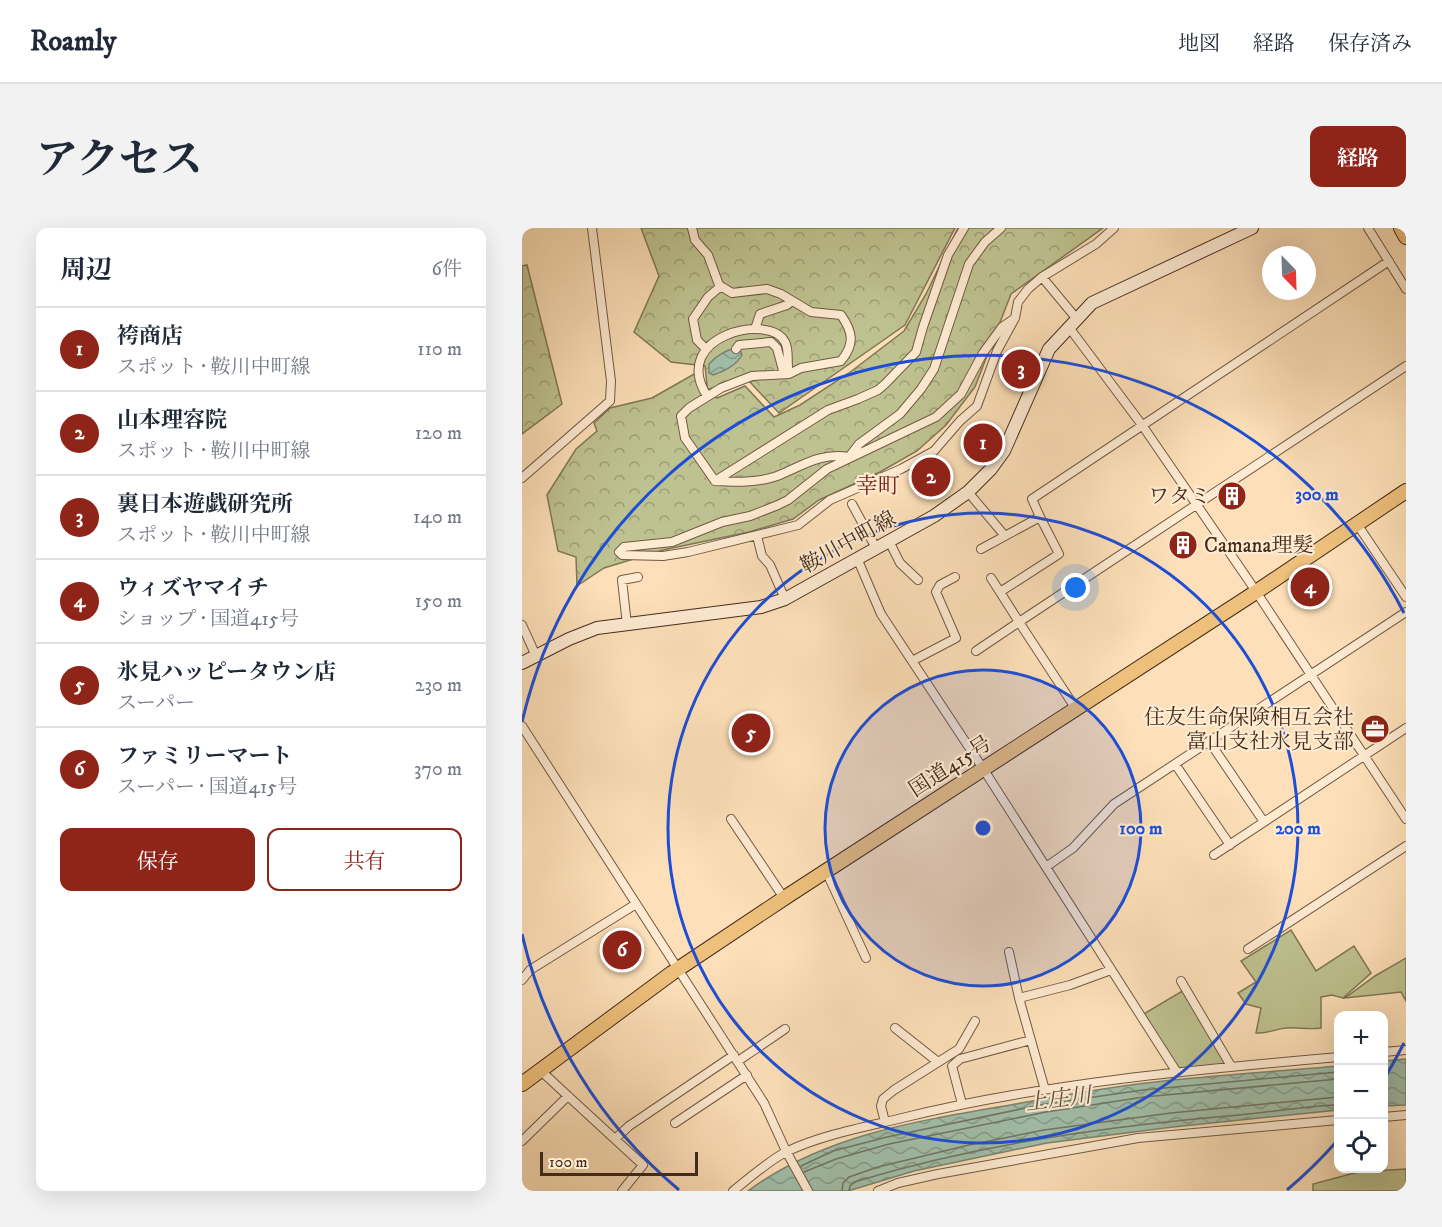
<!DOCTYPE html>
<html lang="ja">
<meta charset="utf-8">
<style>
body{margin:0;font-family:"IM FELL DW Pica","Noto Serif JP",serif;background:#f2f2f3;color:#1f2937}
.controls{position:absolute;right:18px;bottom:18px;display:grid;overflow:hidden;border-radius:12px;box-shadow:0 6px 24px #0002}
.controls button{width:54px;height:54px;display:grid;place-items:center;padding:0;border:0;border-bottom:2px solid #e0e1e3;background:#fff;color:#1f2937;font:30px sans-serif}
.compass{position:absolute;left:740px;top:18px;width:54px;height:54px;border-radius:50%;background:#fff;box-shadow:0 6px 24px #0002;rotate:157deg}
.scale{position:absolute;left:18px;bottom:15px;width:158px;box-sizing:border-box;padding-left:6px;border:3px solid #442c1d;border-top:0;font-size:16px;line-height:21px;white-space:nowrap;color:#442c1d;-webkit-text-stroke:4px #feebd2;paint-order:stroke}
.you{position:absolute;left:554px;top:360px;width:21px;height:21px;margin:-15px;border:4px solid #fff;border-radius:50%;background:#1a73e8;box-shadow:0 0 0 9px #1a73e833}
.badge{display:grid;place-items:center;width:39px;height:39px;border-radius:50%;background:#8f2418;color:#fff;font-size:20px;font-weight:700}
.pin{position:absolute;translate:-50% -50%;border:3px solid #fff;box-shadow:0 2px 6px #0006}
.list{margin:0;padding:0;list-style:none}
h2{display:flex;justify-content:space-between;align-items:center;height:78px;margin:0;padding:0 24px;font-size:26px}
h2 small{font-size:20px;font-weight:400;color:#747a83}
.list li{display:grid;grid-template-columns:39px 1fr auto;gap:18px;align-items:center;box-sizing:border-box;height:84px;padding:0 24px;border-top:2px solid #e0e1e3}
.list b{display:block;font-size:22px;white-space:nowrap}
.list p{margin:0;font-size:20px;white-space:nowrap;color:#747a83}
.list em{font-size:20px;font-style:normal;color:#747a83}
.actions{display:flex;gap:12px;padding:18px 24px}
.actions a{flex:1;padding:14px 0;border:2px solid #8f2418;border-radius:12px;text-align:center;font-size:21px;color:#8f2418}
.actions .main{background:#8f2418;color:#fff}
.icon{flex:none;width:33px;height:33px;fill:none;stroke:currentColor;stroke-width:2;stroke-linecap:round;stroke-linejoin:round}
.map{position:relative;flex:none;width:884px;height:963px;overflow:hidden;border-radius:12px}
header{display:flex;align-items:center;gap:36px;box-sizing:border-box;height:84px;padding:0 30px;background:#fff;border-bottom:2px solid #e0e1e3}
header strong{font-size:28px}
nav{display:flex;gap:33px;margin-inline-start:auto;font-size:21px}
.intro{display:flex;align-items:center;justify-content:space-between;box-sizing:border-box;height:144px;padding:0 36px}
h1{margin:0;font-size:42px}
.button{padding:15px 27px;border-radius:12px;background:#8f2418;color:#fff;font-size:21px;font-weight:700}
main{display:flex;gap:36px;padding:0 36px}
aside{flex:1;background:#fff;border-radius:12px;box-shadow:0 6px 24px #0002}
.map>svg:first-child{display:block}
</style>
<header>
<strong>Roamly</strong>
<nav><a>地図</a><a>経路</a><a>保存済み</a></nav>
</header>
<div class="intro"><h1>アクセス</h1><a class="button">経路</a></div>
<main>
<aside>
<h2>周辺<small>6件</small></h2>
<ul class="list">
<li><span class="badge">1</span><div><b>袴商店</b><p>スポット · 鞍川中町線</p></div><em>110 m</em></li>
<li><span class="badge">2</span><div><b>山本理容院</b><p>スポット · 鞍川中町線</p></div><em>120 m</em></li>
<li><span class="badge">3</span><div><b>裏日本遊戯研究所</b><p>スポット · 鞍川中町線</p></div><em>140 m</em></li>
<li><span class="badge">4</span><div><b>ウィズヤマイチ</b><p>ショップ · 国道415号</p></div><em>150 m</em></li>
<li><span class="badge">5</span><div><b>氷見ハッピータウン店</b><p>スーパー</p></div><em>230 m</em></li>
<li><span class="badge">6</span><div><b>ファミリーマート</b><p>スーパー · 国道415号</p></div><em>370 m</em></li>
</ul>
<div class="actions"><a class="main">保存</a><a>共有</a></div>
</aside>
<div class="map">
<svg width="884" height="963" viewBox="0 0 884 963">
<defs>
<pattern id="forest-crowns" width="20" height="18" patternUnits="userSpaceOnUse" patternTransform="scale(1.5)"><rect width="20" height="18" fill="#bec290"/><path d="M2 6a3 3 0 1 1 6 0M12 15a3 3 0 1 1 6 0" fill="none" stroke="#9c9e75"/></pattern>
<pattern id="water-waves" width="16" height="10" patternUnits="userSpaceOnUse" patternTransform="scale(1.5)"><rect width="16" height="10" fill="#a1bea9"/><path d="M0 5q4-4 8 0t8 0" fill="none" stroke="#859b89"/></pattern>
</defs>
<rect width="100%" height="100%" fill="#fde0b9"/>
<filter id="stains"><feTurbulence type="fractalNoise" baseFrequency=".00333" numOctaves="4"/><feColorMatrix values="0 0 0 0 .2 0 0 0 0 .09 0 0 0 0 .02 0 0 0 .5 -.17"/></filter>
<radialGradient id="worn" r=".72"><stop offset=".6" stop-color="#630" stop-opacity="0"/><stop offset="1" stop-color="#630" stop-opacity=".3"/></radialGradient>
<path fill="#bec290" stroke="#817756" stroke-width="1.5" d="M 769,702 L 794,743 L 832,718 L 849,745 L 821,770 L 810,767 L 799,769 L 799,800 C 787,802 776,799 764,800 C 752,801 747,806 734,805 L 739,780 L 724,776 L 716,765 L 734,754 L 719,733 Z
M 884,730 L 884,773 L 879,764 L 823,770 L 853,748 Z
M 662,762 L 707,837 L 655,842 L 620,787 Z
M 884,941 L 884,963 L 791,963 L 791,956 L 836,944 Z"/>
<path fill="url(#forest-crowns)" stroke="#817756" stroke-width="1.5" d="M 119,0 L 433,0 L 383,97 L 257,185 L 226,152 L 187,161 L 195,170 L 223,158 L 252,189 L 278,177 L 327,145 L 382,103 L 404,66 L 436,0 L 581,0 L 489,66 L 453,159 L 424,197 L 395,223 L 358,244 L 297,272 L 271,291 L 227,304 L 141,322 L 82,340 L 55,358 L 54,329 L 36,323 L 25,267 L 54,221 L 75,203 L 72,195 L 88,180 L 130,170 L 174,145 L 185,157 L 183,138 L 149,134 L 112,104 L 137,48 Z
M 5,37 L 40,176 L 0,206 L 0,38 Z"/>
<path fill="url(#water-waves)" stroke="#7c8471" stroke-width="1.5" d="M 213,120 L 218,122 L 220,127 C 214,138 202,143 191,147 L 187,145 L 187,136 C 194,128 202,123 213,120 Z
M 884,831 L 884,877 L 862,878 L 862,833 Z
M 816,838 L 816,882 L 651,899 L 525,915 L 392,943 L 326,963 L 226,963 C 300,908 394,893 483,878 C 516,872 548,866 581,861 C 659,849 738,845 816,838 Z"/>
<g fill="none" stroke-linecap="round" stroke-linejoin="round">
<path stroke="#727563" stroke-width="1.5" d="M 279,938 L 311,923 L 365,909 L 523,876 L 621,862 L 816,844
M 282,944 L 314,931 L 367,916 L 524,884 L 622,869 L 816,851
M 320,963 L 321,955 L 327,949 L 356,939 L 447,917 L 522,902 L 649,885 L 816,869
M 327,963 L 328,958 L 332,954 C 457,916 587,898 717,887 C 750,884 784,878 816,877"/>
<g stroke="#725944" stroke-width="10">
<path id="minor" d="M 170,0 L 173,12 L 186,27 L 197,57 L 210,65 L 245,61 L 259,66 L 289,84 L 319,87 C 331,104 333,116 319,133 L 279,140 L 267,146 L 230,148 L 199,160 L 167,180 L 159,188 L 163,210 L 193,253 L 306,182 L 336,171 L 356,162 L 363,156 L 394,124 L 401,99 L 426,27 L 442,0
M 846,0 L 884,61
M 520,49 L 574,16 L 592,0
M 493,90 L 480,99 L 461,125 L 439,166 L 414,189 L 305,241 L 266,272 L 256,277 L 228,288 L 200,294 L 150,314 L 102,319 L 97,324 L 100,327 L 141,328 L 166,324 L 276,297 L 308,272 L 379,241 L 412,223 L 438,193 L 455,178 L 475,123 L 493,90 L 496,74 L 506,61 L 520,49 L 554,90
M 546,98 L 620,197 L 727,353 L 884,591
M 233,101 L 238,86 L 265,77 L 270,73
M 184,121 L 175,112 L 171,91 L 186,69 L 199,58
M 214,121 L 217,117 L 249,114 L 255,120 L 262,146
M 185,168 C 147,108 248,84 263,114 C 268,123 264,135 267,146
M 0,250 L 88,173 L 89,153 L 70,0
M 193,253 C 213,254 236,255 255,248 C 280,238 299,224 327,229 L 337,216 L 378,186 L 399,161 L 412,141 L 447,36 L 463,14 L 479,0
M 446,264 L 483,308
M 330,276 L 354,320
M 835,296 L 884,369
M 235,308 L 240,328 L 248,337 L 263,371
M 367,313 L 378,335 L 396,352
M 459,321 L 518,289 L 510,271 L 867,33
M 335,330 L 359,386 L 462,542 L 654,843
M 469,350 L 478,364 L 537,326 L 518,289
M 0,397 L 14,428
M 105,397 L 100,352 L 116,349
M 454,423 L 497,394 L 478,364
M 390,433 L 434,410 L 414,364 L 418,357 L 433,349
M 554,481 L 497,394 L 884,138
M 0,498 L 242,875 L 264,923 L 286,963
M 687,513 L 742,594
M 653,536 L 708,617
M 209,591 L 262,670
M 692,627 L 884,500
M 524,639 L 551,620 L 592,576 L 884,384
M 304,643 L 344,730
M 726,721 L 884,618
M 487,724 L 497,770 L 523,862
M 0,752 L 8,742 L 114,676
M 659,753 L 709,838
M 497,770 L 548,757 L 589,742
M 373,800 L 416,834
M 862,824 L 884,822
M 216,833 L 263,801
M 46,868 L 121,937 L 100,963
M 440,876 L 430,838 L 438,831 L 509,812
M 862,889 L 884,887
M 363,894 L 359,878 L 361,871 L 372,862 L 437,821 L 453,793
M 153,895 L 225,847
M 93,911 L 107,898 L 212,827
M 0,913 L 46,868 L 18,842
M 211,963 C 226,951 250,930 266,923 C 300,907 343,899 380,890 C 523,855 670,842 816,829
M 356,963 L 376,955 L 416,946 L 616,910 L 816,892"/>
</g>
<g stroke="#442c1d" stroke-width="14">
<path id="secondary" d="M 0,435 L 47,411 L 75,400 L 239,379 L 263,371 L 412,288 L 446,264 L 469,241 L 482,223 L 527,121 L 570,75 L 730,0"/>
</g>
<g stroke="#442c1d" stroke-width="16">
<path id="trunk" d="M 879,0 L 884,9
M 0,856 L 150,745 L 267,667 L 734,364 L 884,263"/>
</g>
<use href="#minor" stroke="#feebd2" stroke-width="8"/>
<use href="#secondary" stroke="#feebd2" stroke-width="12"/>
<use href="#trunk" stroke="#eec07c" stroke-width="14"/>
</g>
<circle cx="461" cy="600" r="158" fill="#1d4ed8" fill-opacity=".12"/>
<g fill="none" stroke="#1d4ed8" stroke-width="3">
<circle cx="461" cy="600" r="158"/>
<circle cx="461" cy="600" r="315"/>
<path d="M882 815A473 473 0 0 1 862 851M815 913A473 473 0 0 1 765 962M157 962A473 473 0 0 1 0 706M0 494A473 473 0 0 1 882 385"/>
</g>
<defs>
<g id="building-disc" transform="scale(1.5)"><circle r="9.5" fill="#8f2418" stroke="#feebd2"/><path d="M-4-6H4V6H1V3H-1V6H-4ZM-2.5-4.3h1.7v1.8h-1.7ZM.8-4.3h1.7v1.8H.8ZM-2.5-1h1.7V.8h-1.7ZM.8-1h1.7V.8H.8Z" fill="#fff"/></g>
<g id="office-disc" transform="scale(1.5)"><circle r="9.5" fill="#8f2418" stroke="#feebd2"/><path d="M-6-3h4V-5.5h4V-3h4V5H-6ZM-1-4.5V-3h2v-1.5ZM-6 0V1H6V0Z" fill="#fff"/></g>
</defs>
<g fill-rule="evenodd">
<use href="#building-disc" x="710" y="268"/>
<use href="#building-disc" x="661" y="317"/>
<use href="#office-disc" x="853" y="501"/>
</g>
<g text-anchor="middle" stroke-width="4.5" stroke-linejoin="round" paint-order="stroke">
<g font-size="21" fill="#442c1d" stroke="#feebd2" text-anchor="end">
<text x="689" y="275">ワタミ</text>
<text x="682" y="324" text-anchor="start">Camana理髮</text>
<text x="832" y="496">住友生命保険相互会社<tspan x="832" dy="24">富山支社氷見支部</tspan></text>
</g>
<g font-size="21" fill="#442c1d" stroke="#feebd2">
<text transform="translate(326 314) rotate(-29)" y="7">鞍川中町線</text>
<text transform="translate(428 538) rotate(-33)" y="7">国道415号</text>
</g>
<g font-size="22" fill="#7a1f14" stroke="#feebd2">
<text x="356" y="265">幸町</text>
</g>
<g font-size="22" font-style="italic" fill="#5b5040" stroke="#feebd2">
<text transform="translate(536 870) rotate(-7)" y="8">上庄川</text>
</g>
</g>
<circle cx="461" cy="600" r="9" fill="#1d4ed8" stroke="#feebd2" stroke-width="3"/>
<g font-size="18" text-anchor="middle" font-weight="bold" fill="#1d4ed8" stroke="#feebd2" stroke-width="4.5" stroke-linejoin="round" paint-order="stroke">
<text x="795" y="272">300 m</text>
<text x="619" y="606">100 m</text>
<text x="776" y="606">200 m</text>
</g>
<rect width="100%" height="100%" filter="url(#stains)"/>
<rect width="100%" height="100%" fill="url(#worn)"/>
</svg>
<div class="controls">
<button>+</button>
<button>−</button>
<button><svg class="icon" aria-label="locate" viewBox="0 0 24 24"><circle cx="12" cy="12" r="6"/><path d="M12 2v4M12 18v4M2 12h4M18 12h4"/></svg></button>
</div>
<svg class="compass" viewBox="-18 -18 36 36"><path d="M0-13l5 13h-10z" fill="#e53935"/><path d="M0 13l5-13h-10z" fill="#747a83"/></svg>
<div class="scale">100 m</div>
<div class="you"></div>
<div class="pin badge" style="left:461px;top:215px">1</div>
<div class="pin badge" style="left:409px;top:249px">2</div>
<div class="pin badge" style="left:499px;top:141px">3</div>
<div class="pin badge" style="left:788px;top:359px">4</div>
<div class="pin badge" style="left:229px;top:505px">5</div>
<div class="pin badge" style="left:100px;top:722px">6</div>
</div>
</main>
